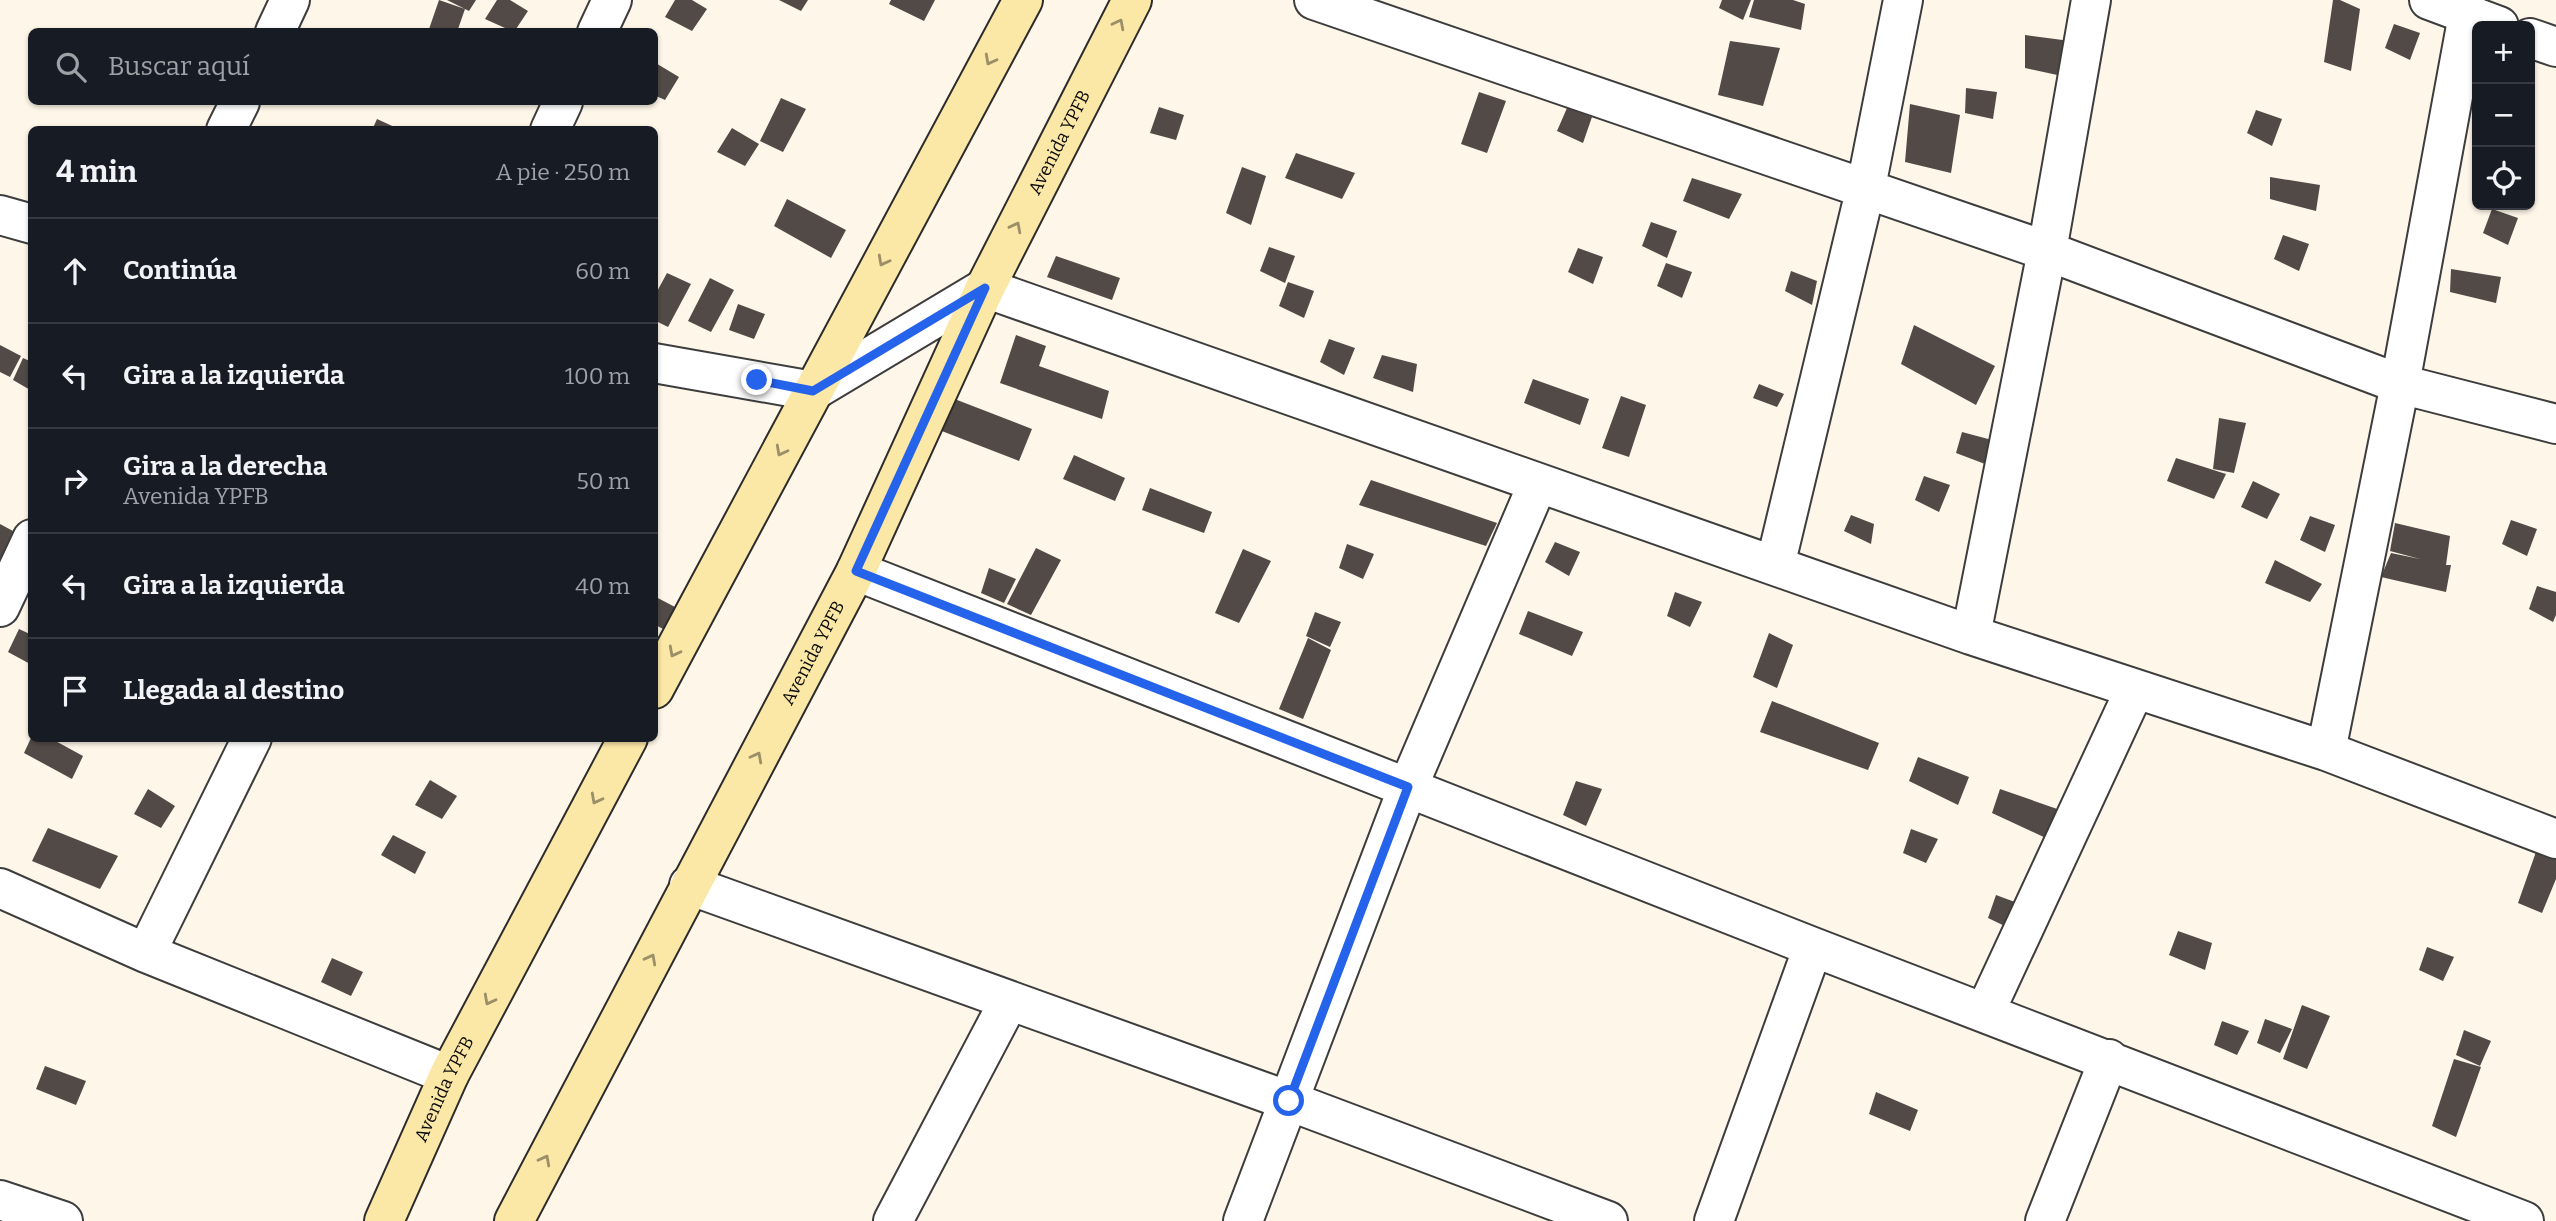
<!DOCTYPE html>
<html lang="es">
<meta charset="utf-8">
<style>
body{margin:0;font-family:Bitter,serif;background:#242831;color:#f1f3f6}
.controls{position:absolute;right:21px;top:21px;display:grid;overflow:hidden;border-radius:10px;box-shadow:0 2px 5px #0004}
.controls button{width:63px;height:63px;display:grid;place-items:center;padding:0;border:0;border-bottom:2px solid #363941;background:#171b24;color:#f1f3f6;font:35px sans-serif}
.stop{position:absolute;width:21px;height:21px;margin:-16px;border:5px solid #2563eb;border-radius:50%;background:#fff}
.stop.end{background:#2563eb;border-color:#fff;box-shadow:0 2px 7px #0008}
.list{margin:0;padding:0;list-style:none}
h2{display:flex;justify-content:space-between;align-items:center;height:91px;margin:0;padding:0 28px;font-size:30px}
h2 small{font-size:23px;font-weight:400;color:#9ea1a6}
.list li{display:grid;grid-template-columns:46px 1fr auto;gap:21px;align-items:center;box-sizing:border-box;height:105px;padding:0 28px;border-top:2px solid #363941}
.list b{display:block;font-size:26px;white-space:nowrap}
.list p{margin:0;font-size:23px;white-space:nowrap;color:#9ea1a6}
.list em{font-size:23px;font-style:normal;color:#9ea1a6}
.icon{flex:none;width:38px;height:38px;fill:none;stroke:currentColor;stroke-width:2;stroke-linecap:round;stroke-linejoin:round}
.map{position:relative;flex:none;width:2556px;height:1221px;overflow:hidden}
.search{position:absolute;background:#171b24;box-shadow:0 2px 5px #0004;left:28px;top:28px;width:630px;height:77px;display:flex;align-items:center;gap:18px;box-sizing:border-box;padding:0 24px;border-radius:10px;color:#9ea1a6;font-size:26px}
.panel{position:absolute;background:#171b24;box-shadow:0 2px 5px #0004;left:28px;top:126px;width:630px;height:616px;border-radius:10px}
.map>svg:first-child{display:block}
</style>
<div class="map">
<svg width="2556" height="1221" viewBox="0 0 2556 1221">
<rect width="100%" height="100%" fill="#fef7e9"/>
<path fill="#524a47" d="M 439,0 L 465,9 L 447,0 L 476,0 L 469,11 L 465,9 L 457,32 L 428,32 Z
M 497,0 L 510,0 L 528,11 L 514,32 L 485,19 Z
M 675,0 L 692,0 L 707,9 L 692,31 L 665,17 Z
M 779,0 L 808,0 L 801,11 Z
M 891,0 L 935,0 L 924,21 L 889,4 Z
M 1722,0 L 1751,0 L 1743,20 L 1719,8 Z
M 1754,0 L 1793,0 L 1805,4 L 1801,30 L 1749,17 Z
M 2333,0 L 2340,0 L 2360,9 L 2351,71 L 2324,62 Z
M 2394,24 L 2420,33 L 2410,60 L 2385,48 Z
M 2025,35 L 2078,42 L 2071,78 L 2025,68 Z
M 1730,41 L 1780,48 L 1763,106 L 1718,95 Z
M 654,62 L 679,77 L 665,100 L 654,95 Z
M 1966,88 L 1997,92 L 1993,119 L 1965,113 Z
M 1479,92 L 1506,101 L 1487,153 L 1461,144 Z
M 781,98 L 806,109 L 783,152 L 760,141 Z
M 1910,104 L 1960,115 L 1951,173 L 1905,162 Z
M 1159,107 L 1184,115 L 1176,140 L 1150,133 Z
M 1567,108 L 1592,117 L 1583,143 L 1557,131 Z
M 2256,110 L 2282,119 L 2272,146 L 2247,133 Z
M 377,119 L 401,130 L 372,130 Z
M 732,128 L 759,144 L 745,166 L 717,152 Z
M 1296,153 L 1355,173 L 1342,199 L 1285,178 Z
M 1242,167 L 1266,176 L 1251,225 L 1226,213 Z
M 2270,177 L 2320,185 L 2316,211 L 2270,199 Z
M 1692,178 L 1742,194 L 1729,219 L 1683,201 Z
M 787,199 L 846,230 L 831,258 L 774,226 Z
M 2492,209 L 2518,218 L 2508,245 L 2483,233 Z
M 1651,222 L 1677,231 L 1667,258 L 1642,246 Z
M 2283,235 L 2309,244 L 2299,271 L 2274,259 Z
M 1269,247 L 1295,256 L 1285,283 L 1260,271 Z
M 1578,248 L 1603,257 L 1593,284 L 1568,272 Z
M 1056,256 L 1120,278 L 1112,300 L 1047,277 Z
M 1666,263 L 1692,272 L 1682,298 L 1657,286 Z
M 2451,269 L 2501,277 L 2496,303 L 2450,292 Z
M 1791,271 L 1817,281 L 1812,305 L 1785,291 Z
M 667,273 L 691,284 L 668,327 L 654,320 L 654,297 Z
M 710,278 L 734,290 L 711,332 L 688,321 Z
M 1288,282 L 1314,291 L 1304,318 L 1279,306 Z
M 738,304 L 765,314 L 754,339 L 729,330 Z
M 1914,325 L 1995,366 L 1976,405 L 1901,364 Z
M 1016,335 L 1046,346 L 1039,366 L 1109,391 L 1102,419 L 1000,383 Z
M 1329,339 L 1355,348 L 1344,375 L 1320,362 Z
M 0,345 L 21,356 L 10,377 L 0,372 Z
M 1382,355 L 1417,364 L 1413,392 L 1373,378 Z
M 23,358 L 32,362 L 32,391 L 13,380 Z
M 1533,379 L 1589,399 L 1580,425 L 1524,403 Z
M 1759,384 L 1784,394 L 1777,407 L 1753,398 Z
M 1621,396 L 1646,405 L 1629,457 L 1602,448 Z
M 952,398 L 1032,429 L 1019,461 L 934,428 Z
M 2219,418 L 2246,423 L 2234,473 L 2213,469 Z
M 1962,432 L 1992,440 L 1985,464 L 1956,453 Z
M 1074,455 L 1125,478 L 1115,501 L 1063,479 Z
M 2176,458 L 2226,474 L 2214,499 L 2167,481 Z
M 1924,476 L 1950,485 L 1939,512 L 1915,500 Z
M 1371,480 L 1497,523 L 1486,546 L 1359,505 Z
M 2253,481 L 2280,494 L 2267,519 L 2241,507 Z
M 1150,488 L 1212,512 L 1204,533 L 1142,510 Z
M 1851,515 L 1874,524 L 1871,544 L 1844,531 Z
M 2310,516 L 2335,525 L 2325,552 L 2300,540 Z
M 2511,520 L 2537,529 L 2527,556 L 2502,544 Z
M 2395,523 L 2450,536 L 2446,565 L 2451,565 L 2446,592 L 2381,577 L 2391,553 L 2420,559 L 2390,551 Z
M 0,524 L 13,531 L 0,559 Z
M 1555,542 L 1580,552 L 1569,576 L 1545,562 Z
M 1347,544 L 1374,554 L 1363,579 L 1339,568 Z
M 1036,548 L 1061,560 L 1031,615 L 1007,604 Z
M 1243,549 L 1271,561 L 1239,623 L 1215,613 Z
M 2275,560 L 2322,584 L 2310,602 L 2265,583 Z
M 989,568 L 1016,579 L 1004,603 L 981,593 Z
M 2537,586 L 2556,592 L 2556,615 L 2553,622 L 2529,609 Z
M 1675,592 L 1702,602 L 1690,627 L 1667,616 Z
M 654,596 L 675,607 L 663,629 L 654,624 Z
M 1528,611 L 1583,632 L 1572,656 L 1519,634 Z
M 1315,612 L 1341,622 L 1330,647 L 1306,636 Z
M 19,629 L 32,635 L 32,665 L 8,652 Z
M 1769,633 L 1793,645 L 1777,688 L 1753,677 Z
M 1308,638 L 1331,650 L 1303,719 L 1279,709 Z
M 1772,701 L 1879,743 L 1868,770 L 1760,732 Z
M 31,738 L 50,738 L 83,756 L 72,779 L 24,753 Z
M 1918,757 L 1969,777 L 1958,805 L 1909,781 Z
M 430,780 L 457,796 L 442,819 L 415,805 Z
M 1576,781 L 1602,789 L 1586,826 L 1563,815 Z
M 148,789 L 175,806 L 161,828 L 134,814 Z
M 2000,789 L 2063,811 L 2050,840 L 1992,813 Z
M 48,828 L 118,856 L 100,889 L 32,861 Z
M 1911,829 L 1938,839 L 1926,863 L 1903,853 Z
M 393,835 L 426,852 L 415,874 L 381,855 Z
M 2537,849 L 2556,856 L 2556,879 L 2542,913 L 2518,903 Z
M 1996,895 L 2023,905 L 2011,929 L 1988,918 Z
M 2178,931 L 2212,943 L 2205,970 L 2169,955 Z
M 2427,947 L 2454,957 L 2443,981 L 2419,970 Z
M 332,958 L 363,972 L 351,996 L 321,982 Z
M 2302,1005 L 2330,1016 L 2307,1069 L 2283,1059 Z
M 2265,1019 L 2292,1029 L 2280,1053 L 2257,1043 Z
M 2222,1021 L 2249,1031 L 2237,1055 L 2214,1045 Z
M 2464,1030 L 2491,1041 L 2480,1066 L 2456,1055 Z
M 2454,1059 L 2481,1067 L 2456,1137 L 2432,1126 Z
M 45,1066 L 86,1081 L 76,1105 L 36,1089 Z
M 1876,1092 L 1918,1110 L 1910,1131 L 1869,1114 Z"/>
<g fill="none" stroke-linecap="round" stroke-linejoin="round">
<g stroke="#3d3d3d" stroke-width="42">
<path id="street" d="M 1314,0 L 2047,251 L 2400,384 L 2556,424
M 2429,0 L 2499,26
M 275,32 L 290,0
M 597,32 L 612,0
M 2530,38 L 2556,47
M 226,130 L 240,102
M 550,130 L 563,102
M 0,215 L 32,224
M 654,363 L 813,391 L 985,288 L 1971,635 L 2326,751 L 2556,839
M 1775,566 L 1866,187 L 1903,0
M 856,571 L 1813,947 L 2524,1221
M 0,607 L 32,539
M 1971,635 L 2047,251 L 2091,0
M 2326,751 L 2400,384 L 2468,15
M 689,885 L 1289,1101 L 1608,1221
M 0,888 L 146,953 L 449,1075
M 146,953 L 252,738
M 1985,1012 L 2135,689
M 0,1200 L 63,1221
M 893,1221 L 1009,1001
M 1243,1221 L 1408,787 L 1538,483
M 1714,1221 L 1813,947
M 2045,1221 L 2109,1059"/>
</g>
<g stroke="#2c2c2c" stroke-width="42">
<g id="secondary">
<path d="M 654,689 L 1023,0"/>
<path id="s1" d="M 384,1221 L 449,1075 L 628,738"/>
<path id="s2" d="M 514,1221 L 856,571 L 985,288 L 1132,0"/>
</g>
</g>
<use href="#street" stroke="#fff" stroke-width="38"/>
<use href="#secondary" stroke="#fbe7a6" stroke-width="38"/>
</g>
<defs><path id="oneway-chevron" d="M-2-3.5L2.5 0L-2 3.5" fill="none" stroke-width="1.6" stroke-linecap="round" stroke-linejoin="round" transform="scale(1.75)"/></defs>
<g stroke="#9b8f68">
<use href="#oneway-chevron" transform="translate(1119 24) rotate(-63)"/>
<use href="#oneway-chevron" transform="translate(990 60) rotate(118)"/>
<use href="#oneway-chevron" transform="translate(1016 227) rotate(-63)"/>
<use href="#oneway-chevron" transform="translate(883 261) rotate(118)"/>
<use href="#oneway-chevron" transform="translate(781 451) rotate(118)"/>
<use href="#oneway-chevron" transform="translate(674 652) rotate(118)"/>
<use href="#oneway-chevron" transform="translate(757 757) rotate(-62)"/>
<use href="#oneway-chevron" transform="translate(596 799) rotate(118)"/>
<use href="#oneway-chevron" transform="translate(651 959) rotate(-62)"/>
<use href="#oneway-chevron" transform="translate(489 1000) rotate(118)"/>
<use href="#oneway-chevron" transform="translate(545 1160) rotate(-62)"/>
</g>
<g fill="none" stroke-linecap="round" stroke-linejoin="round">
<path stroke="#2563eb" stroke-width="9" d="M 757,380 L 813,391 L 985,288 L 856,571 L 1408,787 L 1289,1101"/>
</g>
<g text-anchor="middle" stroke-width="7" stroke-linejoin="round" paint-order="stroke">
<g font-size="18" fill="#0a0a0a" stroke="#fff">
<text dy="6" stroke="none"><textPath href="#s2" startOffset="1209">Avenida YPFB</textPath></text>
<text dy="6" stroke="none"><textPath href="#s2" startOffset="642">Avenida YPFB</textPath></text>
<text dy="6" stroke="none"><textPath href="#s1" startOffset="145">Avenida YPFB</textPath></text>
</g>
</g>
</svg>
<div class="controls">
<button>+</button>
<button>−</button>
<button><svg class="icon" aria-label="locate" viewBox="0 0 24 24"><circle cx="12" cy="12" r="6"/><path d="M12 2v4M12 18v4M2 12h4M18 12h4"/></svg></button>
</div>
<div class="stop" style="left:1289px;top:1101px"></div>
<div class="stop end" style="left:757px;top:380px"></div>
<div class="search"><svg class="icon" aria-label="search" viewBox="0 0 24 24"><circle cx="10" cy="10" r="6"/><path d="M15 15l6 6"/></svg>Buscar aquí</div>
<section class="panel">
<h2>4 min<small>A pie · 250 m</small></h2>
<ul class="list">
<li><svg class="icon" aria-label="ahead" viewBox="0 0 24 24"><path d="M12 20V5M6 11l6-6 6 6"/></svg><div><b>Continúa</b></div><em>60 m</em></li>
<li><svg class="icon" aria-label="left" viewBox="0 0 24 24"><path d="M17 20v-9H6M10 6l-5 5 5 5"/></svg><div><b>Gira a la izquierda</b></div><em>100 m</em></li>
<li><svg class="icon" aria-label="right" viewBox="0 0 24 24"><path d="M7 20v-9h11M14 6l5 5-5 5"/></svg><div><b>Gira a la derecha</b><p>Avenida YPFB</p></div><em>50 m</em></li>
<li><svg class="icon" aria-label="left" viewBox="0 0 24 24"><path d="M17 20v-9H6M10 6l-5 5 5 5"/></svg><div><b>Gira a la izquierda</b></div><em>40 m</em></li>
<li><svg class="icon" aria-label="arrive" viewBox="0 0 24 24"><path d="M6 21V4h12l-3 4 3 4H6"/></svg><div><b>Llegada al destino</b></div></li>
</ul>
</section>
</div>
